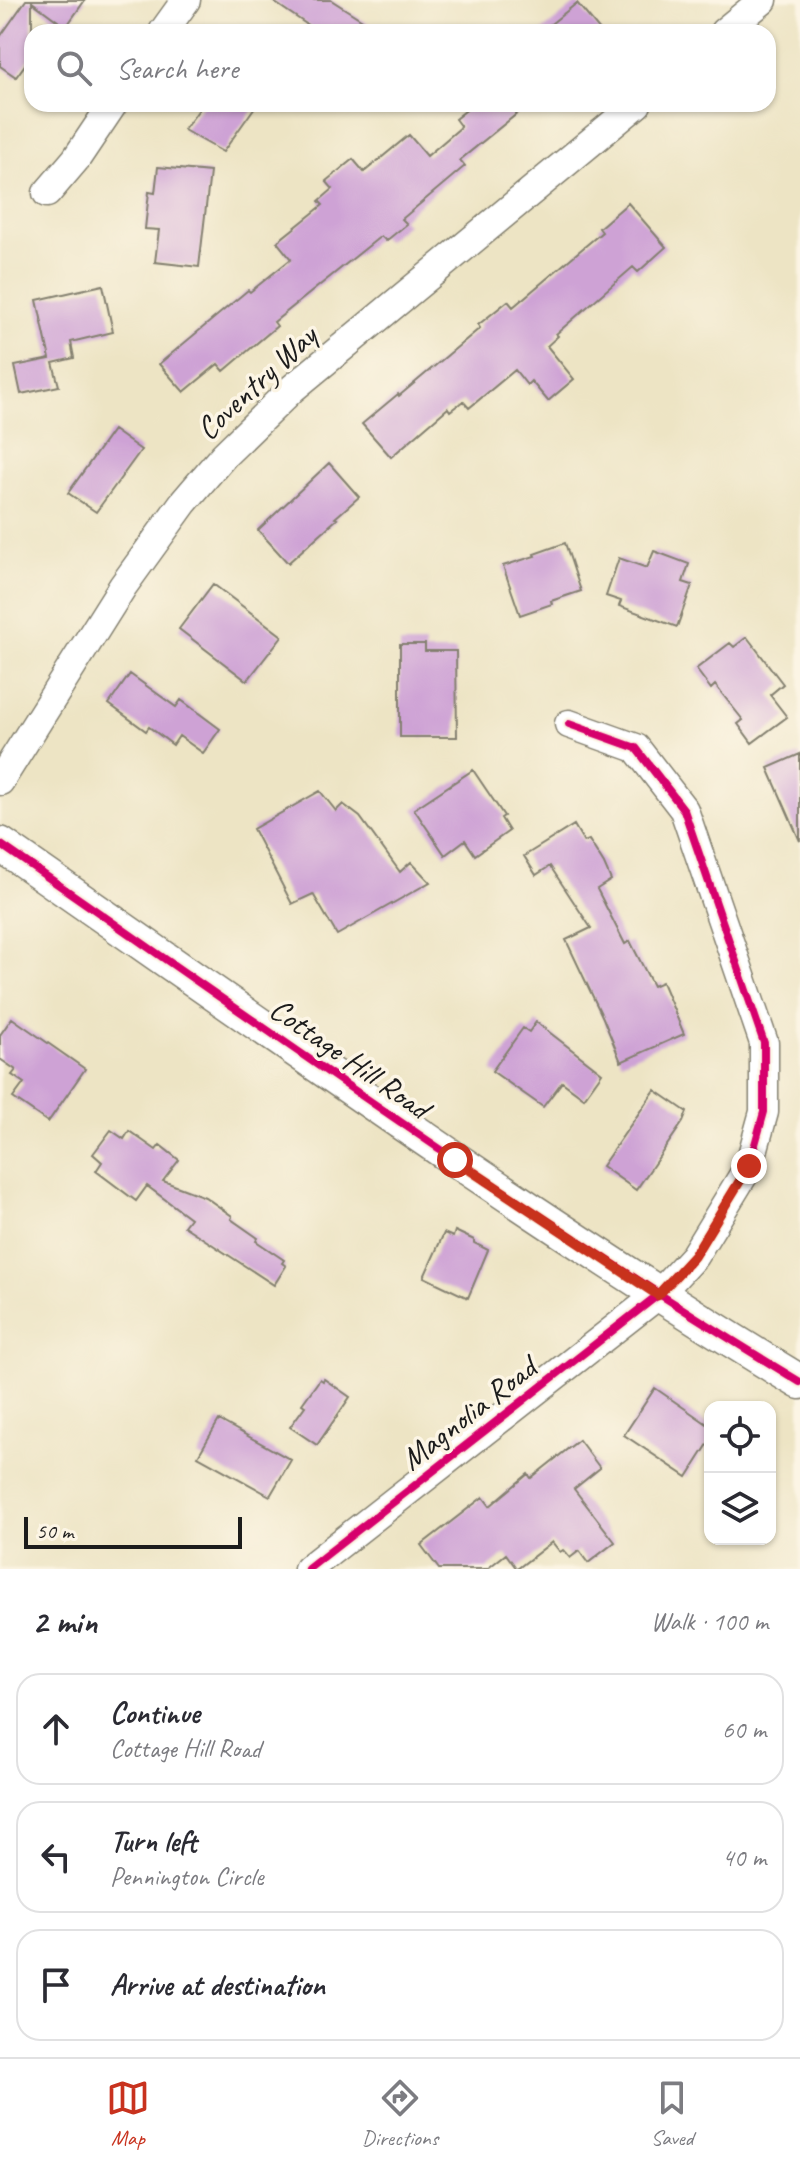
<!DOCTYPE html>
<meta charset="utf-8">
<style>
body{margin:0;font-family:Caveat,sans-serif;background:#f2f2f3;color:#2b2b33}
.controls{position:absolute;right:24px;bottom:24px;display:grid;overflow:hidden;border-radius:16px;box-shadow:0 2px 6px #0004}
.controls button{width:72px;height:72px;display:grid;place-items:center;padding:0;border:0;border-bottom:2px solid #e1e1e2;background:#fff;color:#2b2b33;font:40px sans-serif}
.scale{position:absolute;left:24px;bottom:20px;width:218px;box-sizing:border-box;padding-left:8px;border:4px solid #1c1c1c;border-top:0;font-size:22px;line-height:28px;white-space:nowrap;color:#1c1c1c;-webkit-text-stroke:6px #fcf5e5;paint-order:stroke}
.stop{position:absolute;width:24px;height:24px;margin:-18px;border:6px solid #c8321e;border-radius:50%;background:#fff}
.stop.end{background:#c8321e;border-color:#fff;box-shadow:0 2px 8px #0008}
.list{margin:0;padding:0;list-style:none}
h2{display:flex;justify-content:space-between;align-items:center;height:104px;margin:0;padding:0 32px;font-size:34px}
h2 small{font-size:26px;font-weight:400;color:#7c7c81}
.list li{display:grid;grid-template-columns:52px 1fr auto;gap:24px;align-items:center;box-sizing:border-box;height:112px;margin:0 16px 16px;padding:0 16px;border:2px solid #e1e1e2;border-radius:24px}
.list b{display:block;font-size:30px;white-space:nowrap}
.list p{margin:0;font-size:26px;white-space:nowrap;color:#7c7c81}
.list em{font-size:26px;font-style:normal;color:#7c7c81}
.icon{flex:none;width:44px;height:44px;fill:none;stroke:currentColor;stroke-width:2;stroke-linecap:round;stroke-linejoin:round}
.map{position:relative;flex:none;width:800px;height:1569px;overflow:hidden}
.search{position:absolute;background:#fff;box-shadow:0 2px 6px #0004;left:24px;right:24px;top:24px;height:88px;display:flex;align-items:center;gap:20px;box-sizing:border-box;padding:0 28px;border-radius:24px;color:#7c7c81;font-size:30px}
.sheet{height:488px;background:#fff}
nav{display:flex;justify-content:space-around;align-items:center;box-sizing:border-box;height:112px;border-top:2px solid #e1e1e2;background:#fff;font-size:22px;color:#7c7c81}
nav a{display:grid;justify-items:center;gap:4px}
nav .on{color:#c8321e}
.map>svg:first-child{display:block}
</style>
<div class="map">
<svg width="800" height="1569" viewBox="0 0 800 1569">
<rect width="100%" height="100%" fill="#fcf5e5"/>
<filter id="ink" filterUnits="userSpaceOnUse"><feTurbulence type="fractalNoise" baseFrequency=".0125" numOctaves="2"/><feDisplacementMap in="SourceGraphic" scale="16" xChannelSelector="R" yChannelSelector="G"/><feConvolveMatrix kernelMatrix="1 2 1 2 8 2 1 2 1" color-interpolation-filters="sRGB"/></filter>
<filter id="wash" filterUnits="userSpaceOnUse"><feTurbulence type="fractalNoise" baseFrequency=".006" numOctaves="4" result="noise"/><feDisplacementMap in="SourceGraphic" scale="32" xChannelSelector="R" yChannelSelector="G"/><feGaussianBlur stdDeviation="1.8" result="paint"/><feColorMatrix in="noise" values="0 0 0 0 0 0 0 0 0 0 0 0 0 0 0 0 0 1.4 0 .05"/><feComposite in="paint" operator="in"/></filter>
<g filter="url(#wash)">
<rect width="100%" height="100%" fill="#ede4c4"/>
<g id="blocks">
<path fill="#cea2d5" d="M 26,0 L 85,0 L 66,27 L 32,2 L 32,55 L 16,77 L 0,66 L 0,37 Z
M 271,0 L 331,0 L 381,32 L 318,32 Z
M 577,3 L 601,32 L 541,32 Z
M 203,104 L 257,104 L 223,152 L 184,130 Z
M 474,104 L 529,104 L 460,160 L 465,166 L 402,219 L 407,224 L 386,241 L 381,236 L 356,256 L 274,322 L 277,326 L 224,371 L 218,364 L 184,392 L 159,364 L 248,290 L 250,292 L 291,259 L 277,242 L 323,205 L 319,201 L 333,189 L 326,181 L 353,159 L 364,172 L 409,135 L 427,156 L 461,127 L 455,119 Z
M 158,167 L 210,172 L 199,267 L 155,262 L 159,230 L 145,229 L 149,192 L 155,193 Z
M 628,203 L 666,247 L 638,272 L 633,267 L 556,334 L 558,336 L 547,346 L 574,379 L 548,401 L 531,381 L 527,385 L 515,370 L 469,408 L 463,401 L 450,411 L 448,408 L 391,457 L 362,424 L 398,394 L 399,396 L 480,328 L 478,325 L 508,301 L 513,307 L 602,232 L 599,228 Z
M 103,285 L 113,332 L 71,342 L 74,358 L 53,363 L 59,386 L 21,394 L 15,366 L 50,359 L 37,300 Z
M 113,430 L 141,450 L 96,512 L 68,493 Z
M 329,463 L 359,497 L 335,518 L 337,519 L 288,563 L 258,530 Z
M 565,543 L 581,591 L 551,601 L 552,604 L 520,615 L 503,566 L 535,556 L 534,554 Z
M 654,551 L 689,564 L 683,582 L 692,585 L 677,627 L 619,606 L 621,601 L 606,596 L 619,558 L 647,568 Z
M 213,584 L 282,636 L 247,681 L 179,629 Z
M 747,637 L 783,684 L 770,695 L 787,717 L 752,743 L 738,724 L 743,720 L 715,685 L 711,689 L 696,669 L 730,643 L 734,647 Z
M 400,644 L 425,644 L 425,651 L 456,651 L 457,737 L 400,737 Z
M 130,674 L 176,707 L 181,700 L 220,729 L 203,753 L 179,736 L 173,745 L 149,727 L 146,731 L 109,704 Z
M 800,754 L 800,841 L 768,768 Z
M 473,770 L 504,816 L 501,818 L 509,831 L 475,855 L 465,840 L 445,855 L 414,809 Z
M 320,791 L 336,811 L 343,804 L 360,817 L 400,872 L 411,862 L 430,882 L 337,935 L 313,894 L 292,904 L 253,829 Z
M 574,825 L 584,842 L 589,840 L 604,864 L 611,880 L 597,889 L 625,944 L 630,941 L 653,986 L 662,982 L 684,1034 L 621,1062 L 603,1018 L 566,940 L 591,928 L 550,866 L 536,875 L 524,856 Z
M 12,1018 L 85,1069 L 48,1122 L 13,1098 L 24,1083 L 12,1075 L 16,1070 L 0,1059 L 0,1035 Z
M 536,1022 L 602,1073 L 584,1098 L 562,1082 L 543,1107 L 492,1071 L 523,1028 L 529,1032 Z
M 655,1090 L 687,1112 L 683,1122 L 636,1190 L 602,1166 Z
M 111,1130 L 124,1139 L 129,1131 L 156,1150 L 160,1145 L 179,1160 L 163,1181 L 205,1197 L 232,1216 L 231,1219 L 258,1238 L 256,1241 L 284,1260 L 282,1263 L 286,1266 L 274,1285 L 184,1226 L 190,1218 L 147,1186 L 136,1201 L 96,1171 L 102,1162 L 93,1154 Z
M 455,1231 L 474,1240 L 474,1243 L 488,1250 L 468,1298 L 424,1277 L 444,1233 L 453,1237 Z
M 320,1379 L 323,1381 L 324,1379 L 350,1397 L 317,1445 L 290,1427 L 305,1406 L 302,1404 Z
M 655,1388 L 710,1426 L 710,1441 L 687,1477 L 624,1435 Z
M 219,1420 L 291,1460 L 270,1496 L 198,1456 Z
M 579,1440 L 600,1468 L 574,1489 L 615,1542 L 588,1563 L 579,1551 L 570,1558 L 563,1550 L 560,1552 L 552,1542 L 517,1569 L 506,1554 L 487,1569 L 439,1569 L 421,1545 L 483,1497 L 490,1506 L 528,1474 L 531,1478 Z"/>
</g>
</g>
<g filter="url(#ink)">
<use href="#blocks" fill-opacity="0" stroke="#848070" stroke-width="2"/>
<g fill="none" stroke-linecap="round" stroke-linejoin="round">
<g stroke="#848070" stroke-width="31">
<path id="minor" d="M 163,32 L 186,0
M 724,32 L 763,0
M 47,193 L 76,159 L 113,104
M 0,781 L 123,586 L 183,503 L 224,455 L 293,388 L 637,104
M 308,1569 L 658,1295 L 694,1256 L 749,1166 L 764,1112 L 764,1043 L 684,810 L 636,748 L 569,724"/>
</g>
<g stroke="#848070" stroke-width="37">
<path id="tertiary" d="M 0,844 C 264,1027 525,1215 800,1382"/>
</g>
<use href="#minor" stroke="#fff" stroke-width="28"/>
<use href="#tertiary" stroke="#fff" stroke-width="34"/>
<g stroke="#fcf5e5" stroke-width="13">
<path id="cycleway" d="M 0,844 C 264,1027 525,1215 800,1382
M 308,1569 L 658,1295 L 694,1256 L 749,1166 L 764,1112 L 764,1043 L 684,810 L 636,748 L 569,724"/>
</g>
<use href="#cycleway" stroke="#d6006c" stroke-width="8"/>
</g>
</g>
<g fill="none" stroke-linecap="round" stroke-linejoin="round" filter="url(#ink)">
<path stroke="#c8321e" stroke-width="10" d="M 455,1160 L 658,1295 L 694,1256 L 749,1166"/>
</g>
<g text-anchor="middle" stroke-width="7" stroke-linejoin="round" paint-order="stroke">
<g font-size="32" fill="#1c1c1c" stroke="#fcf5e5">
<text transform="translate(256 382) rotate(-43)" y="11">Coventry Way</text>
<text transform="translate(350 1058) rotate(35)" y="11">Cottage Hill Road</text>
<text transform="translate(468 1413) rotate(-38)" y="11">Magnolia Road</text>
</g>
</g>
</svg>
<div class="controls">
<button><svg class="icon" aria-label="locate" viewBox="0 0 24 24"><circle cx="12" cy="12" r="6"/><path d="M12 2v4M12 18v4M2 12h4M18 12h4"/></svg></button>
<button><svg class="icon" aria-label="layers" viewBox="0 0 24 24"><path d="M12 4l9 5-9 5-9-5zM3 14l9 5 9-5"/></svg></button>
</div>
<div class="scale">50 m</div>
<div class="stop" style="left:455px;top:1160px"></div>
<div class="stop end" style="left:749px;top:1166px"></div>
<div class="search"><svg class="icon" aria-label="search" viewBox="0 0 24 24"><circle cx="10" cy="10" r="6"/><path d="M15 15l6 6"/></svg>Search here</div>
</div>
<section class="sheet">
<h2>2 min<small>Walk · 100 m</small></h2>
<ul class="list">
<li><svg class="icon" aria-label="ahead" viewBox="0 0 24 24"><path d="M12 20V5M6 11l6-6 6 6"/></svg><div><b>Continue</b><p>Cottage Hill Road</p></div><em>60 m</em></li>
<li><svg class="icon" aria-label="left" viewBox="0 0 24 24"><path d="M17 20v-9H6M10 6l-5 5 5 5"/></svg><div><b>Turn left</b><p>Pennington Circle</p></div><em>40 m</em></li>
<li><svg class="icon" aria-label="arrive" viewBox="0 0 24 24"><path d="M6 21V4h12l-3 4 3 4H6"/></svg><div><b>Arrive at destination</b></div></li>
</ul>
</section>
<nav>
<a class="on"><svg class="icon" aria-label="map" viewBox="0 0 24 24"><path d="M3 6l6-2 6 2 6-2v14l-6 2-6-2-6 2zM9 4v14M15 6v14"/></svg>Map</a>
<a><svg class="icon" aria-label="directions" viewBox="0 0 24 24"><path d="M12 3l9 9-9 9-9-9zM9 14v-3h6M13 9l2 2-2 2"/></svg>Directions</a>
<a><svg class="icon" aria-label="saved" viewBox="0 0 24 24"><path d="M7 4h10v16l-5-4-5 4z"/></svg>Saved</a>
</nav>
